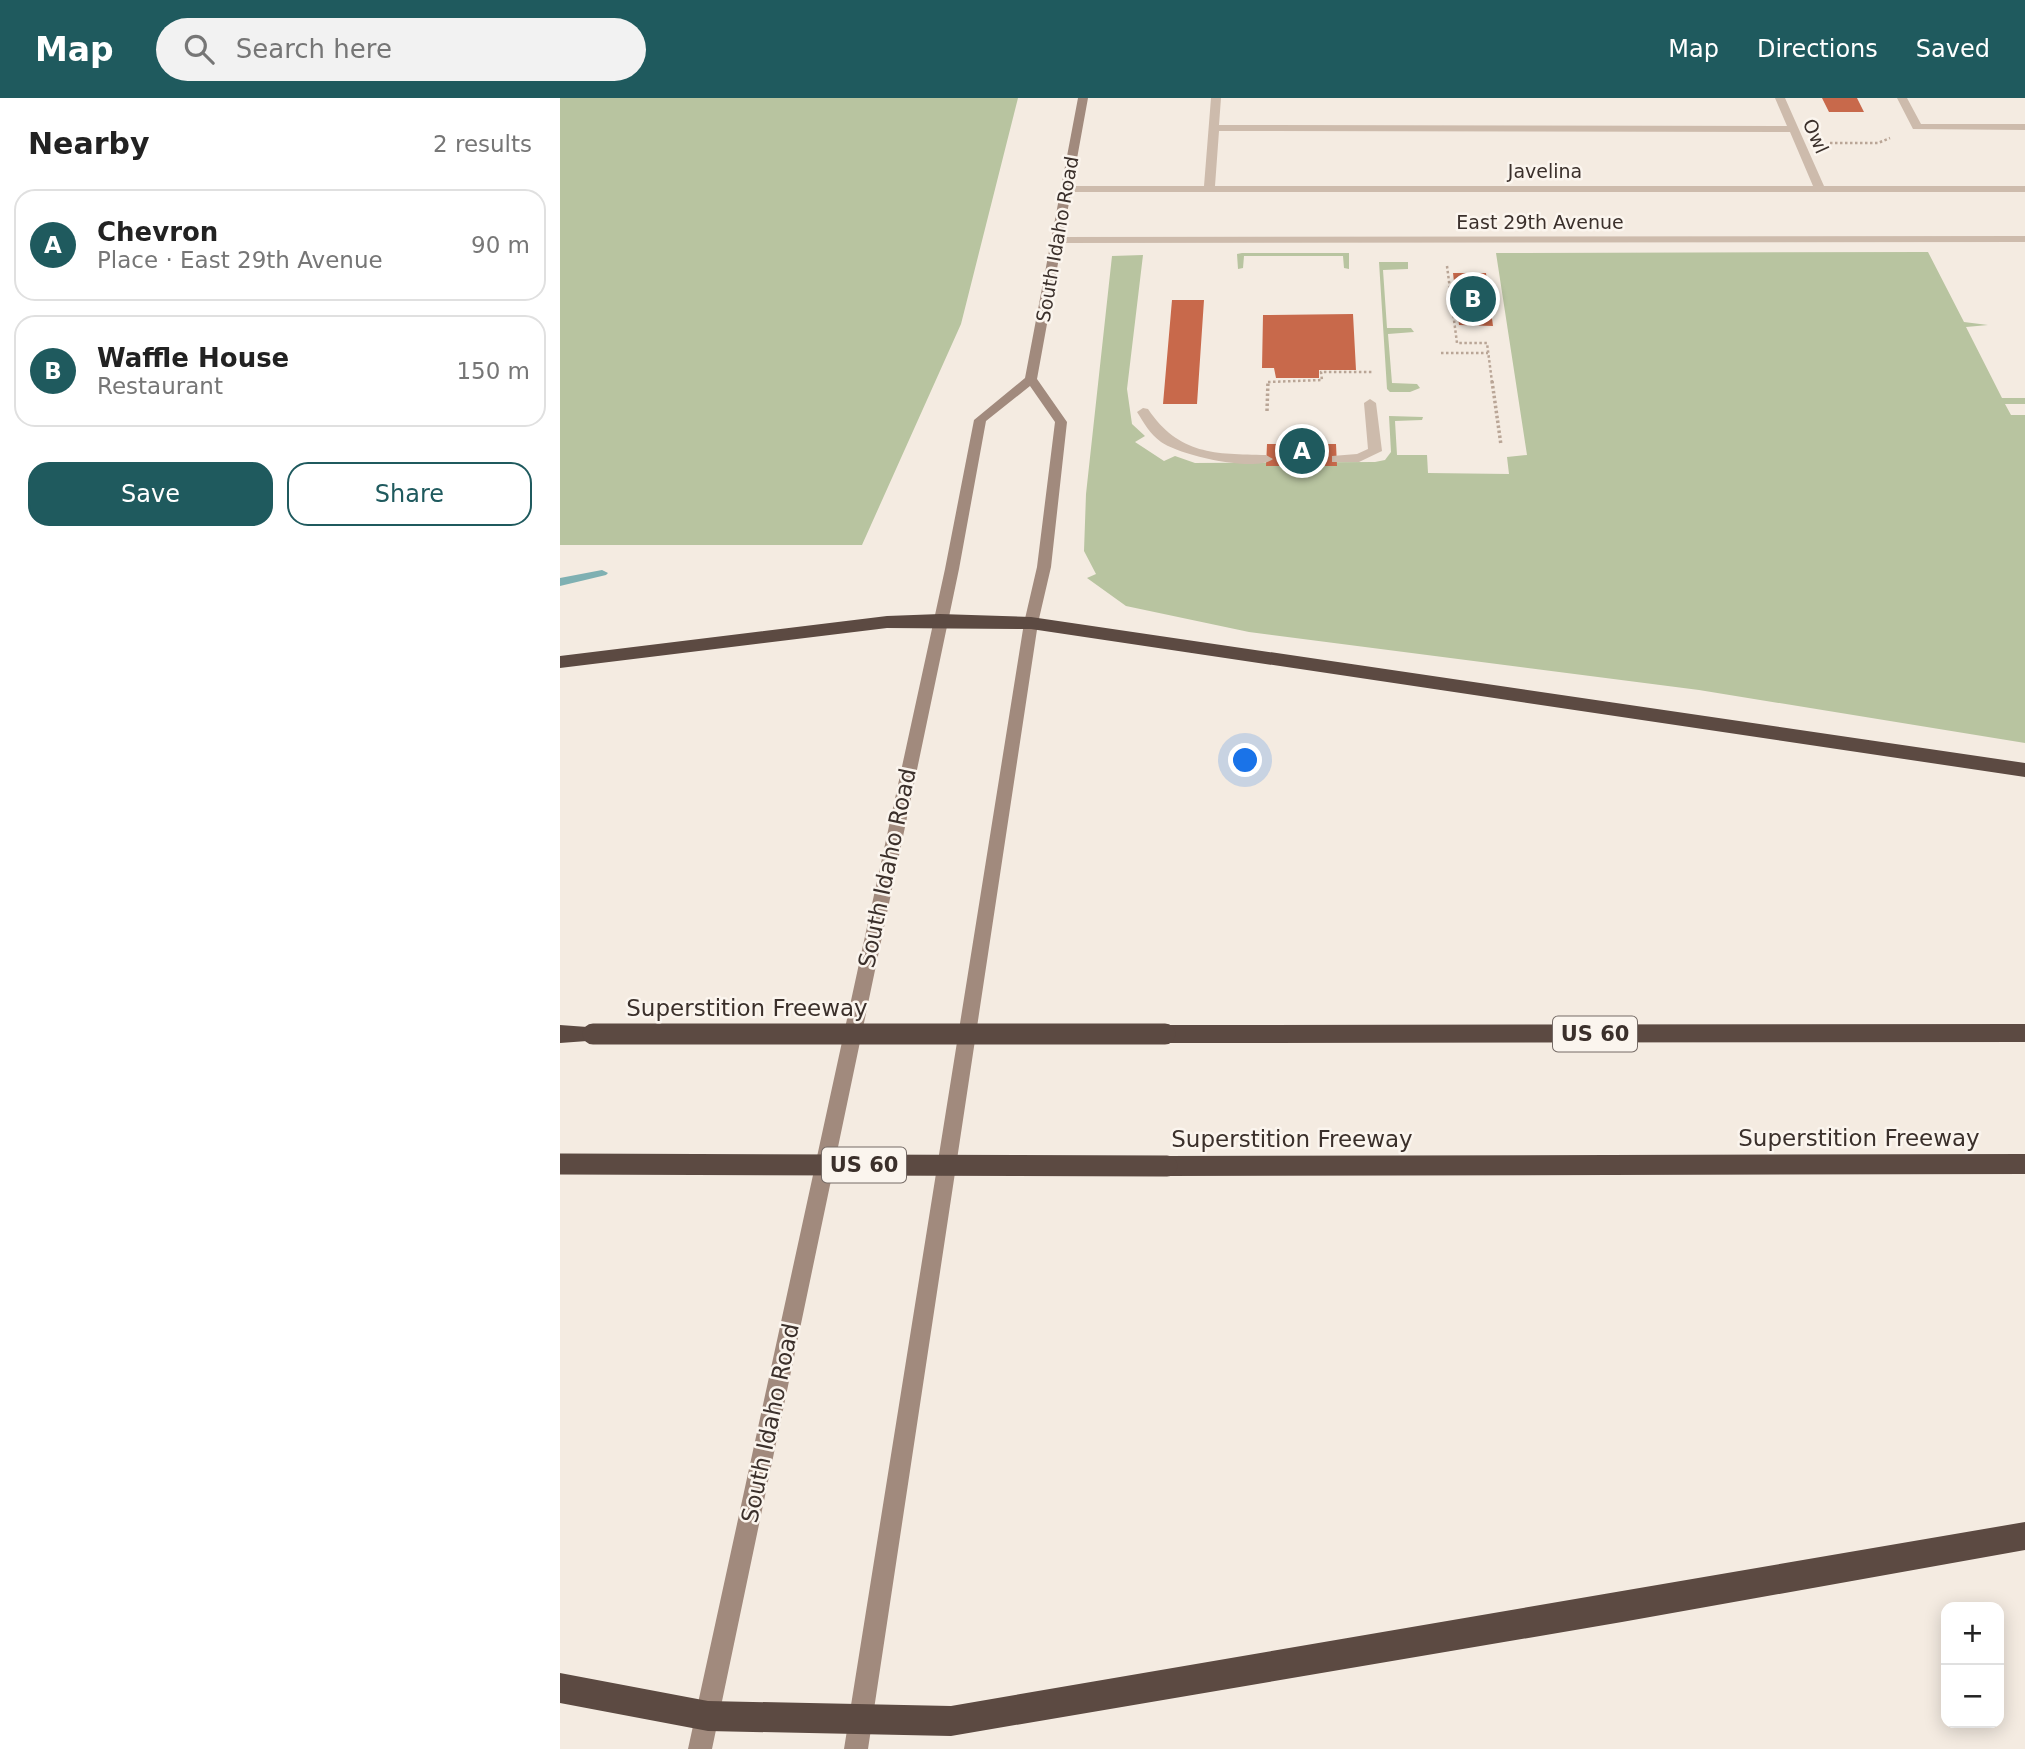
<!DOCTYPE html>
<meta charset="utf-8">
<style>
body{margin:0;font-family:"DejaVu Sans",sans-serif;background:#f2f2f2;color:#222}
.controls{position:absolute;right:21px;bottom:21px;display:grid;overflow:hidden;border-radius:14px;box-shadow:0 4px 18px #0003}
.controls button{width:63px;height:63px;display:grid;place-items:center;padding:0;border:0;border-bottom:2px solid #e0e0e0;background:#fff;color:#222;font:35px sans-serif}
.you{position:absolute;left:686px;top:663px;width:24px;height:24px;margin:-18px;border:5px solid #fff;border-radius:50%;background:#1a73e8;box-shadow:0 0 0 10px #1a73e833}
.badge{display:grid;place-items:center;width:46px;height:46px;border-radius:50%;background:#1f5a5e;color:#fff;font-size:23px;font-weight:700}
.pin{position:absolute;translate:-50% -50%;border:4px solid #fff;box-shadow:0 2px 7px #0006}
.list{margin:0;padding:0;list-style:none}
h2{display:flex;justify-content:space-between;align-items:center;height:91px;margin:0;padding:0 28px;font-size:30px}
h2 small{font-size:23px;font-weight:400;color:#767676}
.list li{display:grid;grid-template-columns:46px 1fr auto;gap:21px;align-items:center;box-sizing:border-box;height:112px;margin:0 14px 14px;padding:0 14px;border:2px solid #e0e0e0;border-radius:21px}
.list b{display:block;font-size:26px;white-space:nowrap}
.list p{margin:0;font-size:23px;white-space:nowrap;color:#767676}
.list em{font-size:23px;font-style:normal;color:#767676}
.actions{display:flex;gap:14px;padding:21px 28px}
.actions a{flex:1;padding:16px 0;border:2px solid #1f5a5e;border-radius:21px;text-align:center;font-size:24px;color:#1f5a5e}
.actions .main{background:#1f5a5e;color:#fff}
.icon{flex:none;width:38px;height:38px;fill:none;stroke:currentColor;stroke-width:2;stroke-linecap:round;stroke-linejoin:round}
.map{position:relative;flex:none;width:1465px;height:1651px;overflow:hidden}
header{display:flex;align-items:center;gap:42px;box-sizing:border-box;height:98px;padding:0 35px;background:#1f5a5e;color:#fff}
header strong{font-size:33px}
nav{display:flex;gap:38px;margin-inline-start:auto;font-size:24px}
.search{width:490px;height:63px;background:#f2f2f2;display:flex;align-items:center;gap:18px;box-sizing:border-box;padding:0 24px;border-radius:38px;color:#767676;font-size:26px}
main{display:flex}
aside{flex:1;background:#fff}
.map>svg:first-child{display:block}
</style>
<header>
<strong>Map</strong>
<div class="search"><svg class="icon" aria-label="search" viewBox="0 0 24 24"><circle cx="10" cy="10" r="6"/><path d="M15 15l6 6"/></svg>Search here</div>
<nav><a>Map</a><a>Directions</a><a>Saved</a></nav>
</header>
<main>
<aside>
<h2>Nearby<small>2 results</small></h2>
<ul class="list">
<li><span class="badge">A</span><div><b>Chevron</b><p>Place · East 29th Avenue</p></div><em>90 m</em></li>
<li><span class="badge">B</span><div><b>Waffle House</b><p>Restaurant</p></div><em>150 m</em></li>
</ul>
<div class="actions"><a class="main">Save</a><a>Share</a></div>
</aside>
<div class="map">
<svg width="1465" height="1651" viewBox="0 0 1465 1651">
<rect width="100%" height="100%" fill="#f4ebe1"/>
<path fill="#b8c4a0" d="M 0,0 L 458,0 L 401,226 L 302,447 L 0,447 Z
M 1368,154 L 1404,224 L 1428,227 L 1406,229 L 1442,300 L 1465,300 L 1465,306 L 1445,306 L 1451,317 L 1465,317 L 1465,645 L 1139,592 L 689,534 L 566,508 L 527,480 L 536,476 L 524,453 L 526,396 L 552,158 L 583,157 L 567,291 L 572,326 L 585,338 L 575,344 L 604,363 L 615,358 L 635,365 L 815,364 L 825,362 L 831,354 L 829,318 L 863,319 L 862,322 L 835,323 L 837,357 L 867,357 L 868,375 L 949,376 L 947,359 L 967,357 L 936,155 Z
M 682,155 L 789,155 L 789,171 L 784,170 L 783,158 L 684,158 L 683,170 L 678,171 L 677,156 Z
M 819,164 L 848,164 L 848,171 L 823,172 L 827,230 L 851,230 L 854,234 L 828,236 L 832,285 L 857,286 L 860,290 L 850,294 L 830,294 L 827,291 Z"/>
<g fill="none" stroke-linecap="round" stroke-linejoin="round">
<path fill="#7fb0b2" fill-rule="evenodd" d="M 42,472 L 48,475 L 46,477 L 0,488 L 0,480 Z"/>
</g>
<path fill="#c8694b" d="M 1262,0 L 1297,0 L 1304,14 L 1269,14 Z
M 893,175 L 926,175 L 933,228 L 899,227 Z
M 612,202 L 644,202 L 637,306 L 603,306 Z
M 793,216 L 796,272 L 759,272 L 759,280 L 716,280 L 714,270 L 702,270 L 703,217 Z
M 707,346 L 776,346 L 777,368 L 706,368 Z"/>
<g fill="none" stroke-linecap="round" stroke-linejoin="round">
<path stroke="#b9a596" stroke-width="2.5" stroke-dasharray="2.5 2.5" stroke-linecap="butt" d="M 1270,45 L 1318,45 L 1330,40
M 887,168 L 897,245 L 927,245 L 932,284
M 881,255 L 928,255
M 708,284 L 762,282 L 761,274 L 812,274"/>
<path stroke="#b9a596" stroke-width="3.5" stroke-dasharray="2.5 2.5" stroke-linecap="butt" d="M 932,283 L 941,347
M 707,313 L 708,283"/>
<path fill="#cdbbac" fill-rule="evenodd" d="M 651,0 L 661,0 L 659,27 L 1227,28 L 1215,0 L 1225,0 L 1264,88 L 1465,88 L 1465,94 L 506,94 L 501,91 L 506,88 L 644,88 ZM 659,33 L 1230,34 L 1253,88 L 655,88 Z
M 1337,0 L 1347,0 L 1361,26 L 1465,26 L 1465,32 L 1353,31 Z
M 810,301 L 816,305 L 822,353 L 799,364 L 772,364 L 772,358 L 797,356 L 808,351 L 804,305 Z
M 583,310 L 588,311 C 619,357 655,356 706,357 L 713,361 C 696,375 619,357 601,344 C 590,336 584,325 577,314 Z"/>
<path fill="#cdbbac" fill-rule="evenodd" d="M 1465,138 L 1465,144 L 496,145 L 490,142 L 496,139 Z"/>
<path fill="#a18a7d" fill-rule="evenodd" d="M 518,0 L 528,0 L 477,281 L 507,324 L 491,469 L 478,525 L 308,1651 L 284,1651 L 464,525 L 477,469 L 495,324 L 470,288 L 426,323 L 399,471 L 152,1651 L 128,1651 L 385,471 L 414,322 L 465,280 Z"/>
<path fill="#5c4a42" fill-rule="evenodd" d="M 380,516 L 471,519 L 1465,665 L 1465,679 L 471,531 L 327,530 L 0,570 L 0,558 L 327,518 Z
M 1465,926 L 1465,944 L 605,945 L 597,942 L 594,936 L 597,930 L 605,927 Z
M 0,927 L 41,930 L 44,936 L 41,942 L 0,945 Z
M 1465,1056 L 1465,1076 L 607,1078 L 599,1075 L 595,1068 L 599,1061 L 607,1058 Z
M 1465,1424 L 1465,1452 L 1062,1524 L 391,1638 L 148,1633 L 0,1605 L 0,1575 L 148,1603 L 391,1608 Z"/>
<path stroke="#5c4a42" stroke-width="21" d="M 33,936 L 605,936
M 0,1066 L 607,1068"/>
</g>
<g text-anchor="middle" stroke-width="5" stroke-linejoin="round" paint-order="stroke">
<g font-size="19" fill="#3b302b" stroke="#fbf5ee">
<text transform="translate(1256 38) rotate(66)" y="7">Owl</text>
<text x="985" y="80">Javelina</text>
<text x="980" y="131">East 29th Avenue</text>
<text transform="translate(497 141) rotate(-80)" y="7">South Idaho Road</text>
</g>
<g fill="#fbf5ee" stroke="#756b66" stroke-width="2">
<rect x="993" y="918.5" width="84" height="35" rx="5"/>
<rect x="262" y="1049.5" width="84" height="35" rx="5"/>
</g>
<g font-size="21" font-weight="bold" fill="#3b302b">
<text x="1035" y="943">US 60</text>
<text x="304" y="1074">US 60</text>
</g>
<g font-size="23" fill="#3b302b" stroke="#fbf5ee">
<text transform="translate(327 770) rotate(-78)" y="8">South Idaho Road</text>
<text x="187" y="918">Superstition Freeway</text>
<text x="1299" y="1048">Superstition Freeway</text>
<text x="732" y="1049">Superstition Freeway</text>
<text transform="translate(210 1325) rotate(-78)" y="8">South Idaho Road</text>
</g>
</g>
</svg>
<div class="controls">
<button>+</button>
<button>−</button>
</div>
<div class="you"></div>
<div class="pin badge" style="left:742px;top:353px">A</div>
<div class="pin badge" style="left:913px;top:201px">B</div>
</div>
</main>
